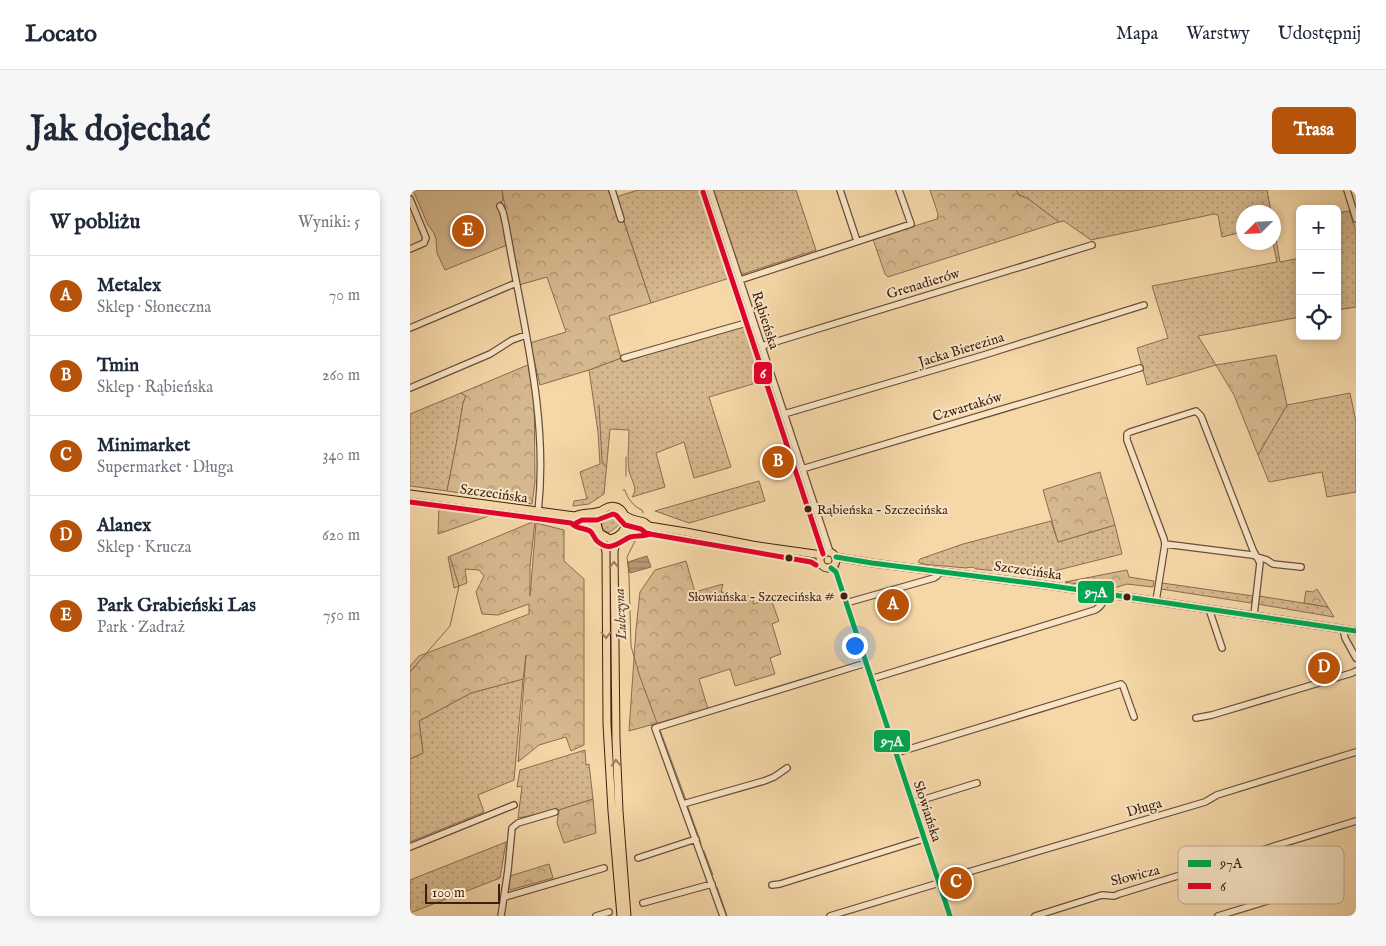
<!DOCTYPE html>
<html lang="pl">
<meta charset="utf-8">
<style>
body{margin:0;font-family:"IM FELL English",serif;background:#f6f6f7;color:#1f2937}
.controls{position:absolute;right:15px;top:15px;display:grid;overflow:hidden;border-radius:8px;box-shadow:0 2px 8px #0003}
.controls button{width:45px;height:45px;display:grid;place-items:center;padding:0;border:0;border-bottom:1px solid #e0e1e3;background:#fff;color:#1f2937;font:25px sans-serif}
.compass{position:absolute;left:826px;top:15px;width:45px;height:45px;border-radius:50%;background:#fff;box-shadow:0 2px 8px #0003;rotate:246deg}
.scale{position:absolute;left:15px;bottom:12px;width:75px;box-sizing:border-box;padding-left:5px;border:2px solid #3e2011;border-top:0;font-size:14px;line-height:18px;white-space:nowrap;color:#3e2011;-webkit-text-stroke:4px #f8e5c6;paint-order:stroke}
.you{position:absolute;left:444px;top:455px;width:18px;height:18px;margin:-12px;border:4px solid #fff;border-radius:50%;background:#1a73e8;box-shadow:0 0 0 8px #1a73e833}
.badge{display:grid;place-items:center;width:32px;height:32px;border-radius:50%;background:#b45309;color:#fff;font-size:16px;font-weight:700}
.pin{position:absolute;translate:-50% -50%;border:2px solid #fff;box-shadow:0 1px 5px #0006}
.list{margin:0;padding:0;list-style:none}
h2{display:flex;justify-content:space-between;align-items:center;height:65px;margin:0;padding:0 20px;font-size:21px}
h2 small{font-size:16px;font-weight:400;color:#747a83}
.list li{display:grid;grid-template-columns:32px 1fr auto;gap:15px;align-items:center;box-sizing:border-box;height:80px;padding:0 20px;border-top:1px solid #e0e1e3}
.list b{display:block;font-size:19px;white-space:nowrap}
.list p{margin:0;font-size:16px;white-space:nowrap;color:#747a83}
.list em{font-size:16px;font-style:normal;color:#747a83}
.icon{flex:none;width:28px;height:28px;fill:none;stroke:currentColor;stroke-width:2;stroke-linecap:round;stroke-linejoin:round}
.map{position:relative;flex:none;width:946px;height:726px;overflow:hidden;border-radius:8px}
header{display:flex;align-items:center;gap:30px;box-sizing:border-box;height:70px;padding:0 25px;background:#fff;border-bottom:1px solid #e0e1e3}
header strong{font-size:24px}
nav{display:flex;gap:28px;margin-inline-start:auto;font-size:18px}
.intro{display:flex;align-items:center;justify-content:space-between;box-sizing:border-box;height:120px;padding:0 30px}
h1{margin:0;font-size:35px}
.button{padding:12px 22px;border-radius:8px;background:#b45309;color:#fff;font-size:18px;font-weight:700}
main{display:flex;gap:30px;padding:0 30px}
aside{flex:1;background:#fff;border-radius:8px;box-shadow:0 2px 8px #0003}
.map>svg:first-child{display:block}
</style>
<header>
<strong>Locato</strong>
<nav><a>Mapa</a><a>Warstwy</a><a>Udostępnij</a></nav>
</header>
<div class="intro"><h1>Jak dojechać</h1><a class="button">Trasa</a></div>
<main>
<aside>
<h2>W pobliżu<small>Wyniki: 5</small></h2>
<ul class="list">
<li><span class="badge">A</span><div><b>Metalex</b><p>Sklep · Słoneczna</p></div><em>70 m</em></li>
<li><span class="badge">B</span><div><b>Tmin</b><p>Sklep · Rąbieńska</p></div><em>260 m</em></li>
<li><span class="badge">C</span><div><b>Minimarket</b><p>Supermarket · Długa</p></div><em>340 m</em></li>
<li><span class="badge">D</span><div><b>Alanex</b><p>Sklep · Krucza</p></div><em>620 m</em></li>
<li><span class="badge">E</span><div><b>Park Grabieński Las</b><p>Park · Zadraż</p></div><em>750 m</em></li>
</ul>
</aside>
<div class="map">
<svg width="946" height="726" viewBox="0 0 946 726">
<defs>
<pattern id="grass-dots" width="8" height="8" patternUnits="userSpaceOnUse" patternTransform="scale(1.25)"><rect width="8" height="8" fill="#d6b88e"/><path d="M2 2h.1M6 6h.1" fill="none" stroke="#af9573" stroke-width="1.8" stroke-linecap="round"/></pattern>
<pattern id="forest-crowns" width="20" height="18" patternUnits="userSpaceOnUse" patternTransform="scale(1.25)"><rect width="20" height="18" fill="#d6b88e"/><path d="M2 6a3 3 0 1 1 6 0M12 15a3 3 0 1 1 6 0" fill="none" stroke="#af9573"/></pattern>
<pattern id="water-rules" width="6" height="5" patternUnits="userSpaceOnUse" patternTransform="scale(1.25)"><rect width="6" height="5" fill="#b79975"/><path d="M0 2.5h6" fill="none" stroke="#967c5f"/></pattern>
</defs>
<rect width="100%" height="100%" fill="#f5d7a8"/>
<filter id="stains"><feTurbulence type="fractalNoise" baseFrequency=".004" numOctaves="4"/><feColorMatrix values="0 0 0 0 .2 0 0 0 0 .09 0 0 0 0 .02 0 0 0 .5 -.17"/></filter>
<radialGradient id="worn" r=".72"><stop offset=".6" stop-color="#630" stop-opacity="0"/><stop offset="1" stop-color="#630" stop-opacity=".3"/></radialGradient>
<path fill="url(#grass-dots)" stroke="#8a6c50" d="M 228,0 L 298,0 L 326,86 L 241,113 L 206,7 Z
M 302,0 L 386,0 L 406,60 L 330,85 Z
M 606,0 L 857,0 L 861,22 L 834,22 L 833,42 L 812,47 L 808,25 L 804,24 L 681,50 L 654,31 L 649,32 L 617,8 L 609,5 Z
M 939,21 L 946,40 L 946,117 L 927,120 L 927,23 Z
M 864,38 L 870,72 L 890,68 L 890,127 L 788,146 L 806,175 L 737,195 L 727,158 L 758,148 L 742,96 L 867,72 L 863,53 Z
M 338,135 L 356,190 L 299,207 L 321,277 L 284,288 L 274,252 L 246,263 L 255,297 L 222,307 C 229,299 221,290 219,281 C 217,269 219,253 219,240 L 200,239 L 194,304 L 179,314 L 163,316 L 164,311 L 177,309 L 170,282 L 190,274 L 188,242 L 179,180 L 211,168 L 214,172 L 281,150 Z
M 51,203 L 56,206 L 53,213 L 47,250 L 37,301 L 0,296 L 0,224 Z
M 940,203 L 946,232 L 946,302 L 917,307 L 912,282 L 859,292 L 848,265 L 877,215 Z
M 349,291 L 355,311 L 279,333 L 245,321 Z
M 203,321 C 219,330 207,337 198,343 C 185,334 195,328 203,321 Z
M 641,331 L 648,352 L 705,335 L 712,364 L 628,385 L 567,379 L 562,377 L 556,378 L 512,374 L 508,372 L 510,369 L 553,354 Z
M 752,393 L 843,406 L 841,413 L 751,399 Z
M 849,406 L 918,417 L 924,427 L 847,414 Z
M 113,489 L 104,590 L 68,605 L 74,622 L 0,652 L 0,569 L 13,563 L 9,531 L 61,503 Z
M 175,560 L 176,575 L 179,574 L 183,609 L 149,620 L 108,628 L 112,596 L 107,597 L 110,580 Z
M 96,652 L 90,688 L 0,723 L 0,690 Z"/>
<path fill="url(#forest-crowns)" stroke="#8a6c50" d="M 92,0 L 200,0 L 209,32 L 214,32 L 241,113 L 199,126 L 211,168 L 179,180 L 130,195 L 120,153 L 156,142 L 137,87 L 109,95 Z
M 520,0 L 606,0 L 609,5 L 617,8 L 649,32 L 478,87 L 475,84 L 463,49 L 527,29 L 528,24 Z
M 866,165 L 877,215 L 848,265 L 824,205 L 806,175 Z
M 120,174 L 124,202 L 125,292 L 122,314 L 37,301 L 47,250 L 53,213 L 56,206 L 51,203 Z
M 690,282 L 705,335 L 648,352 L 633,300 Z
M 32,311 L 90,320 L 90,322 L 28,344 L 29,313 Z
M 125,331 L 120,376 L 120,406 L 126,333 L 154,340 L 154,371 L 174,389 L 174,555 L 161,561 L 156,547 L 129,555 L 108,572 L 116,465 L 113,489 L 61,503 L 9,531 L 13,563 L 0,569 L 0,476 L 9,466 L 119,424 L 119,414 L 88,425 L 72,424 L 66,402 L 74,386 L 69,380 L 55,379 L 57,393 L 44,398 L 38,367 Z
M 276,371 L 285,402 L 313,394 L 311,402 L 344,407 L 343,414 L 361,409 L 369,431 L 362,434 L 371,464 L 360,468 L 365,484 L 325,496 L 320,479 L 289,489 L 298,519 L 219,541 L 226,439 L 230,402 L 245,380 Z
M 717,380 L 719,387 L 744,391 L 743,397 L 717,394 L 701,399 L 655,392 Z
M 907,399 L 918,417 L 894,413 L 896,401 L 903,402 Z
M 183,609 L 186,643 L 154,653 L 147,633 L 149,620 Z
M 139,674 L 143,688 L 100,700 L 99,696 L 100,686 Z"/>
<path fill="#d6b88e" stroke="#8a6c50" d="M 3,0 L 92,0 L 93,10 L 87,17 L 90,21 L 97,55 L 35,80 L 27,63 L 26,49 L 24,43 L 18,35 Z"/>
<path fill="url(#water-rules)" stroke="#87694d" d="M 237,366 L 241,377 L 220,383 L 218,372 Z"/>
<g fill="none" stroke-linecap="round" stroke-linejoin="round">
<path stroke="#87694d" stroke-width="1" d="M 189,215 L 192,270 L 194,275 L 197,277
M 216,286 L 216,267
M 213,300 L 215,300 C 217,308 224,317 232,320 L 233,323
M 229,343 L 217,367 L 219,386 L 221,456 L 229,484 L 247,533
M 0,482 L 40,436 L 49,396 L 40,367
M 250,540 L 276,610
M 278,617 L 291,653
M 294,661 L 303,685
M 307,697 L 317,726"/>
<g stroke="#6c4e37" stroke-width="8">
<path id="minor" d="M 202,0 L 211,29
M 300,0 L 420,362
M 430,0 L 447,51
M 937,0 L 946,29
M 0,9 L 16,48 L 14,53 L 0,59
M 90,16 L 93,22 L 96,36 C 112,131 139,225 128,322
M 330,90 L 501,34 L 489,0
M 0,138 L 106,93
M 352,156 L 682,55
M 214,168 L 343,131
M 0,198 L 80,164 L 102,150 L 116,145
M 374,224 L 574,165 L 734,115
M 392,279 L 730,178
M 755,354 L 842,365 L 857,370 L 863,374 L 891,377
M 424,376 L 540,726
M 746,411 L 755,354 L 754,349 L 717,250 L 717,244 L 720,242 L 786,221 L 791,226 L 843,360 L 850,373 L 844,425
M 436,413 L 524,388 L 527,386 L 530,381
M 799,419 L 812,458
M 933,439 L 935,448 L 946,468
M 461,489 L 685,420 C 692,416 694,412 694,403
M 786,528 L 802,525 L 942,483 L 946,481
M 486,563 L 711,494 L 713,496 L 724,527
M 502,613 L 567,593
M 273,614 L 354,591 L 364,587 L 377,578
M 0,657 L 104,615
M 228,668 L 286,649
M 528,691 L 795,612 L 807,605 L 946,562
M 362,695 L 370,694 L 514,649
M 95,707 L 194,678
M 233,713 L 302,694
M 91,726 L 98,680 L 102,638 L 108,633 L 145,622
M 186,726 L 199,722
M 313,726 L 245,538 L 456,473
M 420,726 L 529,693
M 625,726 L 692,705 L 704,706 L 709,704 L 946,631
M 808,726 L 894,700"/>
</g>
<g stroke="#3e2011" stroke-width="9">
<path id="major" d="M 0,304 L 165,326 C 172,333 181,331 187,338
M 214,325 L 222,329 L 234,332 L 239,336 L 276,342 L 342,355 L 412,365
M 165,326 C 173,322 182,324 190,321
M 212,343 C 222,338 231,341 239,336
M 191,344 L 200,349 C 227,343 215,306 194,319 C 189,322 187,327 187,332 C 187,340 194,351 196,362 L 197,534 L 202,621 L 211,726
M 209,345 L 206,353 L 204,361 L 206,550 L 209,621 L 217,726
M410 370a8 8 0 1 1 16 0a8 8 0 1 1-16 0Z
M 426,367 L 462,373 L 636,395 L 946,441"/>
</g>
<use href="#minor" stroke="#f8e5c6" stroke-width="5.5"/>
<use href="#major" stroke="#f5d7a8" stroke-width="7"/>
<g stroke="#f8e5c6" stroke-width="9">
<path id="bus-1" d="M 426,367 L 462,373 L 636,395 L 946,441
M 421,378 L 426,382 L 540,726"/>
</g>
<g stroke="#f8e5c6" stroke-width="9">
<path id="bus-2" d="M 293,2 L 413,364
M 0,312 L 161,333 C 168,340 173,337 180,341 C 183,343 184,348 187,351 C 200,363 209,352 220,347 C 227,345 233,347 240,344 L 401,372 L 406,375
M 166,333 L 172,330 L 187,330 L 203,324 L 206,325 L 215,335 L 231,339 L 236,343 L 241,344"/>
</g>
<use href="#bus-1" stroke="#00a651" stroke-width="5"/>
<use href="#bus-2" stroke="#e4002b" stroke-width="5"/>
</g>
<defs><path id="oneway-chevron" d="M-2-3.5L2.5 0L-2 3.5" fill="none" stroke-width="1.6" stroke-linecap="round" stroke-linejoin="round" transform="scale(1.25)"/></defs>
<g stroke="#9a7c5c">
<use href="#oneway-chevron" transform="translate(204 375) rotate(-90)"/>
<use href="#oneway-chevron" transform="translate(196 445) rotate(90)"/>
<use href="#oneway-chevron" transform="translate(206 573) rotate(-92)"/>
</g>
<g fill="#3e2011" stroke="#f8e5c6" stroke-width="2">
<circle cx="398" cy="319" r="4.5"/>
<circle cx="379" cy="368" r="4.5"/>
<circle cx="434" cy="406" r="4.5"/>
<circle cx="717" cy="407" r="4.5"/>
</g>
<g text-anchor="middle" stroke-width="4" stroke-linejoin="round" paint-order="stroke">
<g font-size="13" fill="#3e2011" stroke="#f8e5c6" text-anchor="start">
<text x="407" y="324">Rąbieńska - Szczecińska</text>
<text x="425" y="411" text-anchor="end">Słowiańska - Szczecińska #</text>
</g>
<g font-size="14" fill="#3e2011" stroke="#f8e5c6">
<text transform="translate(513 93) rotate(-17)" y="5">Grenadierów</text>
<text transform="translate(356 130) rotate(72)" y="5">Rąbieńska</text>
<text transform="translate(551 159) rotate(-17)" y="5">Jacka Bierezina</text>
<text transform="translate(557 216) rotate(-17)" y="5">Czwartaków</text>
<text transform="translate(84 303) rotate(8)" y="5">Szczecińska</text>
<text transform="translate(618 380) rotate(8)" y="5">Szczecińska</text>
<text transform="translate(734 617) rotate(-16)" y="5">Długa</text>
<text transform="translate(518 621) rotate(72)" y="5">Słowiańska</text>
<text transform="translate(725 685) rotate(-14)" y="5">Słowicza</text>
</g>
<g font-size="15" font-style="italic" fill="#62442f" stroke="#f8e5c6">
<text transform="translate(210 424) rotate(-93)" y="5">Lubczyna</text>
</g>
</g>
<rect x="768" y="656" width="166" height="58" rx="8" fill="#f8e5c6" stroke="#c0aa90" stroke-width="1"/>
<rect x="778" y="670" width="23" height="7" fill="#00a651"/>
<rect x="778" y="693" width="23" height="6" fill="#e4002b"/>
<g font-size="14" fill="#3e2011">
<text x="810" y="678">97A</text>
<text x="810" y="701">6</text>
</g>
<g stroke="#f8e5c6" stroke-width="2">
<rect x="343" y="171" width="20" height="24" rx="5" fill="#e4002b"/>
<rect x="667" y="390" width="38" height="24" rx="5" fill="#00a651"/>
<rect x="463" y="539" width="38" height="24" rx="5" fill="#00a651"/>
</g>
<g font-size="14" text-anchor="middle" font-weight="bold" fill="#fff">
<text x="353" y="188">6</text>
<text x="686" y="407">97A</text>
<text x="482" y="556">97A</text>
</g>
<rect width="100%" height="100%" filter="url(#stains)"/>
<rect width="100%" height="100%" fill="url(#worn)"/>
</svg>
<div class="controls">
<button>+</button>
<button>−</button>
<button><svg class="icon" aria-label="locate" viewBox="0 0 24 24"><circle cx="12" cy="12" r="6"/><path d="M12 2v4M12 18v4M2 12h4M18 12h4"/></svg></button>
</div>
<svg class="compass" viewBox="-18 -18 36 36"><path d="M0-13l5 13h-10z" fill="#e53935"/><path d="M0 13l5-13h-10z" fill="#747a83"/></svg>
<div class="scale">100 m</div>
<div class="you"></div>
<div class="pin badge" style="left:483px;top:415px">A</div>
<div class="pin badge" style="left:368px;top:272px">B</div>
<div class="pin badge" style="left:546px;top:693px">C</div>
<div class="pin badge" style="left:914px;top:478px">D</div>
<div class="pin badge" style="left:58px;top:41px">E</div>
</div>
</main>
